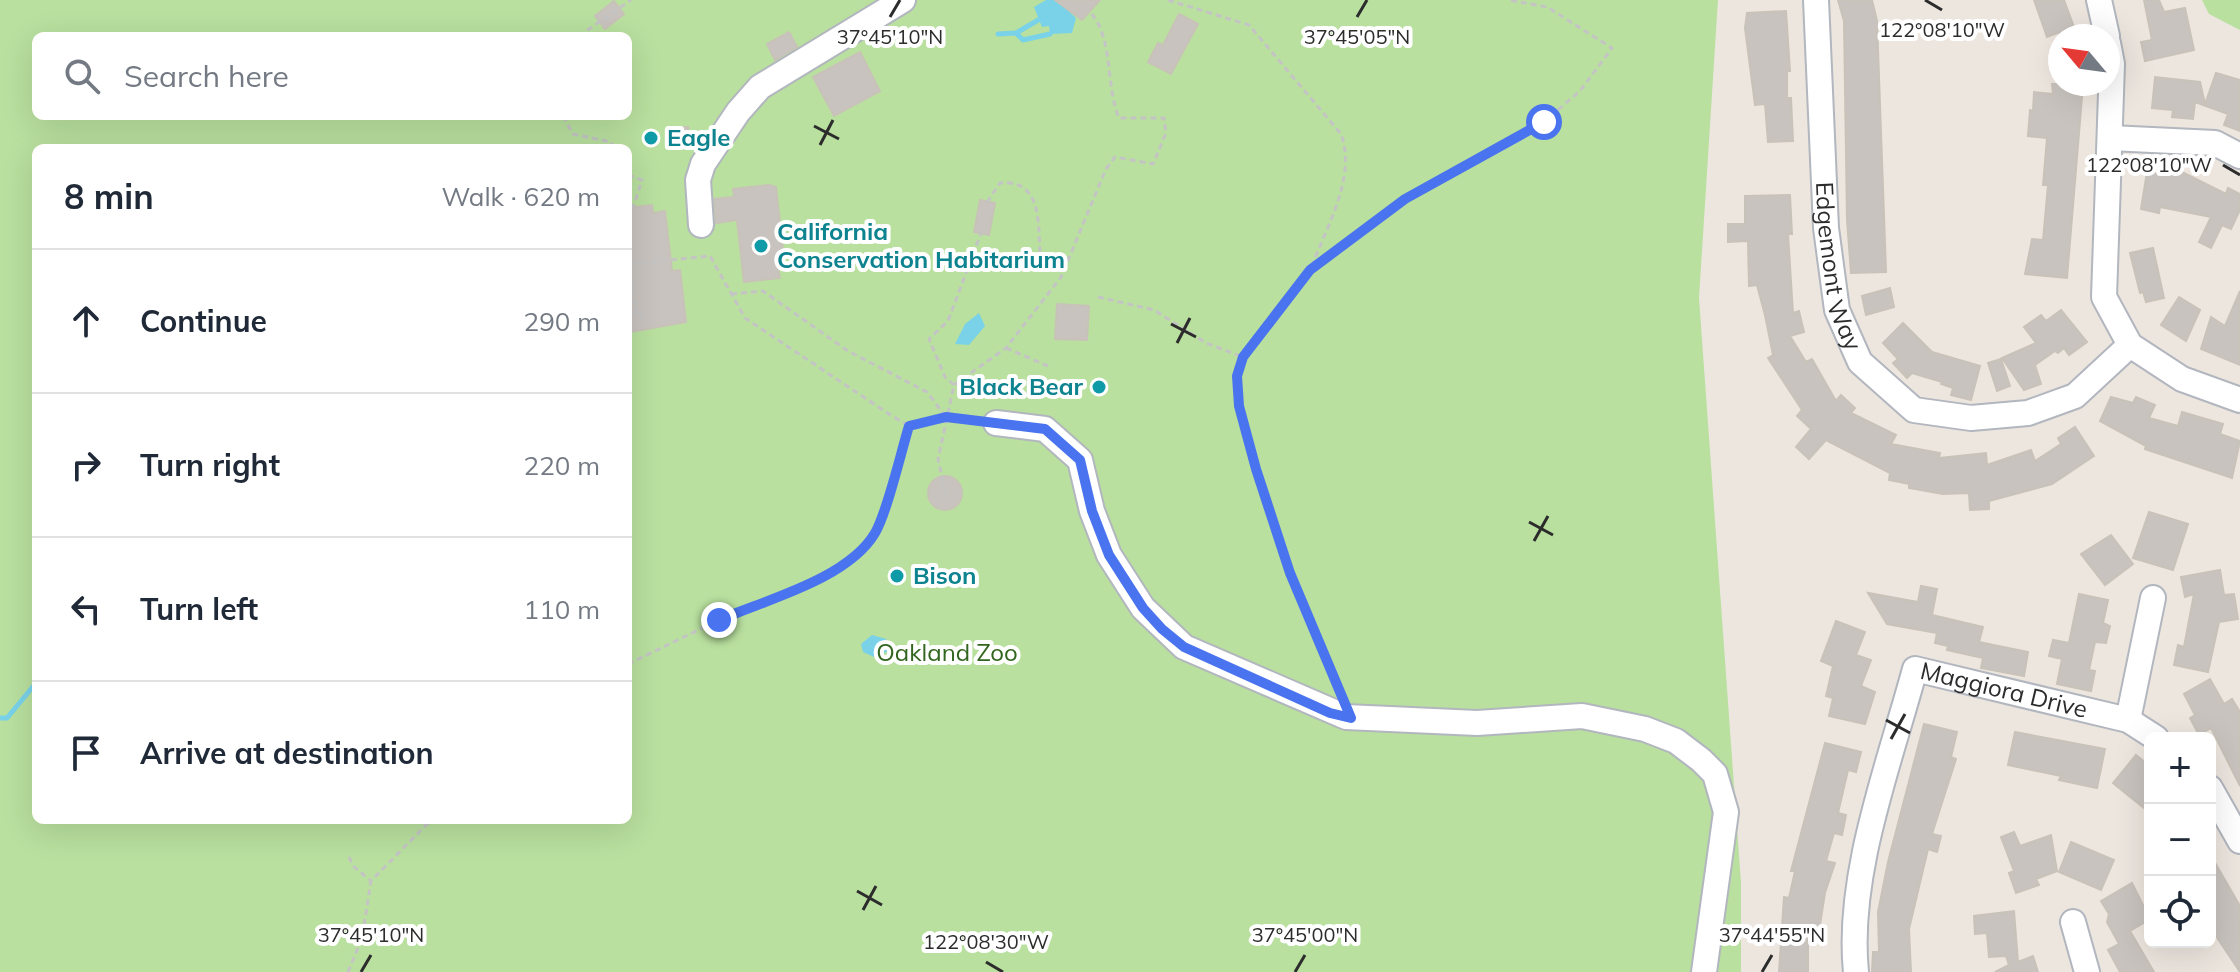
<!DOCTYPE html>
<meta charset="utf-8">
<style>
body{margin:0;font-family:Mulish,sans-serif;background:#f2f2f3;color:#1f2937}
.controls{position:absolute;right:24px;bottom:24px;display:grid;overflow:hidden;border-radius:12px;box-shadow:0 8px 32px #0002}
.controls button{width:72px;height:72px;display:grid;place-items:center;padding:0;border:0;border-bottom:2px solid #e0e1e3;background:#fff;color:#1f2937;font:40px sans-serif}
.compass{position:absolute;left:2048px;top:24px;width:72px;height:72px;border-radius:50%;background:#fff;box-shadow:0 8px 32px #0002;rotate:299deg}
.stop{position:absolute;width:24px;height:24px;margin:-18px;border:6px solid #4a73ef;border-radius:50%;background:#fff}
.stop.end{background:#4a73ef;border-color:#fff;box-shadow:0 2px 8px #0008}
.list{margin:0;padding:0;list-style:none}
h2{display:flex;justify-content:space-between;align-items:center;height:104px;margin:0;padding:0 32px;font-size:34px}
h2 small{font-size:26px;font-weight:400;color:#747a83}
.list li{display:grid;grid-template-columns:52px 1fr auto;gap:24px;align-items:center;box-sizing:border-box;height:144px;padding:0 32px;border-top:2px solid #e0e1e3}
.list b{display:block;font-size:30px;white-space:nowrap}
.list em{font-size:26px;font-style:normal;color:#747a83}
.icon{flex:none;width:44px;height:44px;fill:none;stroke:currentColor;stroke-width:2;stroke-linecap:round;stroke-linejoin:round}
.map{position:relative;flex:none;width:2240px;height:972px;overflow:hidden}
.search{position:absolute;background:#fff;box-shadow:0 8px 32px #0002;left:32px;top:32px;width:600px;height:88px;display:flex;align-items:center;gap:20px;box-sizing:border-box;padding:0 28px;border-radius:12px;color:#747a83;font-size:30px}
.panel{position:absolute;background:#fff;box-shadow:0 8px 32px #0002;left:32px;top:144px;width:600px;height:680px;border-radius:12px}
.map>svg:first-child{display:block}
</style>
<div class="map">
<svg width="2240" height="972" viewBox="0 0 2240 972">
<rect width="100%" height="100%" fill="#ede6df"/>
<path fill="#b9e09f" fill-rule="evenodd" d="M 0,0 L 1718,0 L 1699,298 L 1741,883 L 1741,972 L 0,972 ZM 36,36 L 628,36 L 628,116 L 36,116 ZM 36,148 L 628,148 L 628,820 L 36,820 Z
M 2202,0 L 2240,0 L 2240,30 L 2209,14 Z"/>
<path fill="#79d2e8" d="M 1046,0 L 1057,0 L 1076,18 L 1072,33 L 1050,34 L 1049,26 L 1042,27 L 1034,7 Z
M 979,313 L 985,326 L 969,345 L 955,344 L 965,324 Z
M 872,635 L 886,639 L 891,650 L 874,657 L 863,652 L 861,644 Z"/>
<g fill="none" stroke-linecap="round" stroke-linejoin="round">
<path stroke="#79d2e8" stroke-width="5" d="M 1016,33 L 1023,40 L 1050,34
M 998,34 L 1016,33 L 1040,19
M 0,718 L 7,718 L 36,683"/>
</g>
<path fill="#c8c3be" stroke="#c8c2b9" stroke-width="2" d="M 1055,0 L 1100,0 L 1082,20 Z
M 1838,0 L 1872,0 L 1877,21 L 1886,272 L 1851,273 L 1847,220 L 1844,21 Z
M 2034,0 L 2064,0 L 2074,27 L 2047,37 Z
M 2144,0 L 2159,0 L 2164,12 L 2185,8 L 2194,50 L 2145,61 L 2141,42 L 2152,40 Z
M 614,1 L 624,14 L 605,29 L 595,16 Z
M 1786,11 L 1790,71 L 1787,71 L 1787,98 L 1791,98 L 1793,141 L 1768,142 L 1765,104 L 1755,105 L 1745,28 L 1747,13 Z
M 1179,14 L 1198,24 L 1171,74 L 1148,62 L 1158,43 L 1163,45 Z
M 789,32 L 797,47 L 775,60 L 767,44 Z
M 860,52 L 880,91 L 834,116 L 813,77 Z
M 2216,73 L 2240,80 L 2240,131 L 2224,125 L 2228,114 L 2195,102 L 2193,119 L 2172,117 L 2173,110 L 2152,108 L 2155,77 L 2200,82 L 2205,104 Z
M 2052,84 L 2079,84 L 2079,97 L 2082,97 L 2067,278 L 2025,274 L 2032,239 L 2043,240 L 2048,185 L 2043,185 L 2047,138 L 2028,136 L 2030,110 L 2033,111 L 2034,92 L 2053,94 Z
M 688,127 L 690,146 L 672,147 L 670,128 Z
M 2169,170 L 2184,173 L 2226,194 L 2228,188 L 2240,194 L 2240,210 L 2231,229 L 2222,225 L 2211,248 L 2199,242 L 2211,217 L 2160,207 L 2159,213 L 2141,209 L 2147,172 L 2167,176 Z
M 769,185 L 776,187 L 785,268 L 778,269 L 780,278 L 744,282 L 737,220 L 716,223 L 714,199 L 734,197 L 733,189 Z
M 1790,195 L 1792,234 L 1788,234 L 1793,313 L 1799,311 L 1804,332 L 1790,336 L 1806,362 L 1812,359 L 1836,401 L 1841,395 L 1855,408 L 1851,413 L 1896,435 L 1891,444 L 1940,453 L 1939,458 L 1986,453 L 1987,465 L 2031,450 L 2035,461 L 2061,444 L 2058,438 L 2075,427 L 2094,456 L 2052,484 L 1989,501 L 1989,509 L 1970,510 L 1969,493 L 1943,494 L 1909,488 L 1909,484 L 1889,480 L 1890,473 L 1826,440 L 1809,459 L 1796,447 L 1811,429 L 1797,416 L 1802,410 L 1768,358 L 1773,355 L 1765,315 L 1757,285 L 1749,286 L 1748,241 L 1728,242 L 1728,224 L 1745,224 L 1745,196 Z
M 980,200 L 995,203 L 989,235 L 974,232 Z
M 652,205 L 653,213 L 665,211 L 672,271 L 680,270 L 686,322 L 630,332 L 628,208 Z
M 2153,248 L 2164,298 L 2146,302 L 2143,292 L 2140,293 L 2130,253 Z
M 1890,288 L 1894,307 L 1866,315 L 1862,296 Z
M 2240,291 L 2240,365 L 2201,349 L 2211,317 L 2225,326 Z
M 2179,297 L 2200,310 L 2186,341 L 2161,325 Z
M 1057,304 L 1089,306 L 1087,340 L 1055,339 Z
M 2061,310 L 2087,342 L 2069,355 L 2064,348 L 2058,353 L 2055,351 L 2035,365 L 2041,384 L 2024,390 L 2002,358 L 2036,343 L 2024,327 L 2041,315 L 2046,321 Z
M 1903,323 L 1932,352 L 1980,366 L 1971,400 L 1951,395 L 1953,388 L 1941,384 L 1942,382 L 1912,373 L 1907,378 L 1893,363 L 1898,359 L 1883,343 Z
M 2001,359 L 2010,386 L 1997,391 L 1988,363 Z
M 2111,397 L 2133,403 L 2136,397 L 2155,405 L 2149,418 L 2178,426 L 2182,412 L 2223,424 L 2220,434 L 2240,441 L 2232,478 L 2145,449 L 2146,446 L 2100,421 Z
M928 493a17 17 0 1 1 34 0a17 17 0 1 1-34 0Z
M 2149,512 L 2188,524 L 2173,570 L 2133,558 Z
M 2111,535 L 2133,564 L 2105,585 L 2081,554 Z
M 2220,570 L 2224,595 L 2234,594 L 2238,619 L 2219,622 L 2208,672 L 2174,665 L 2178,645 L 2184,647 L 2194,594 L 2185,597 L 2181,577 Z
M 1921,586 L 1937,589 L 1932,615 L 1983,627 L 1979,642 L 2028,652 L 2024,676 L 1981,668 L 1983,658 L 1947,650 L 1948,646 L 1935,643 L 1937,633 L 1887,624 L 1868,593 L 1918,602 Z
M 2079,594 L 2108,600 L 2103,623 L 2110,626 L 2106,643 L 2095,642 L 2089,670 L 2095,671 L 2091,691 L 2057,684 L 2062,659 L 2049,656 L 2053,640 L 2069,643 Z
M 1836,621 L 1865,632 L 1856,655 L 1871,660 L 1861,686 L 1875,692 L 1865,724 L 1829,716 L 1833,698 L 1826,696 L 1833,666 L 1821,661 Z
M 2210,679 L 2224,704 L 2232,699 L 2240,712 L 2240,786 L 2211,728 L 2199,735 L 2190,718 L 2195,715 L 2184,694 Z
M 1924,724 L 1957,732 L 1951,757 L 1956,759 L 1932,834 L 1941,836 L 1937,852 L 1928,849 L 1909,929 L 1911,972 L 1872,972 L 1873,952 L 1879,952 L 1878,912 L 1888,862 Z
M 2015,732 L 2105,749 L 2097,788 L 2059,780 L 2061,776 L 2008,765 Z
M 1825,743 L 1861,752 L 1856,772 L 1848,770 L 1838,813 L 1846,815 L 1842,835 L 1834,833 L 1826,861 L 1835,863 L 1825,893 L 1818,937 L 1808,936 L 1808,972 L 1779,972 L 1784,897 L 1789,898 L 1795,871 L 1791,871 Z
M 2136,755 L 2150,766 L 2150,813 L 2113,783 Z
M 2014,832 L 2020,846 L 2051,835 L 2057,871 L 2036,879 L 2039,885 L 2016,893 L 2009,873 L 2014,871 L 2001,837 Z
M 2071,842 L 2114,860 L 2101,890 L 2059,872 Z
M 2210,854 L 2240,906 L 2240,972 L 2210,927 Z
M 2132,883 L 2150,919 L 2130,931 L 2154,972 L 2120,972 L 2108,950 L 2119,944 L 2107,922 L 2109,914 L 2101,901 Z
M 2014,911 L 2018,962 L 2033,956 L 2038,972 L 1995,972 L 2009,965 L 2006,956 L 1989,957 L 1987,933 L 1975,934 L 1974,916 Z"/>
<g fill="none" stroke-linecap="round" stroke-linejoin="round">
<g stroke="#b2b6be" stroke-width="28">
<g id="minor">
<path id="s1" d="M 1816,0 L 1826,228 L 1837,310 L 1860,362 L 1914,410 L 1971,418 L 2028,413 L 2075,396 L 2130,345"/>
<path d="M 2099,0 L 2107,36"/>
<path d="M 2108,43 L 2112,64 L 2104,297 L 2130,345 L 2182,379 L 2240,400"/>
<path d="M 2110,138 L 2215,143 L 2240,156"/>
<path d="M 701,225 L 698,180 L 703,164 L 738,112 L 760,87 L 903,0"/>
<path d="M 996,423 L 1045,429 L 1080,460 L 1092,511 L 1109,555 L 1143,608 L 1184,647 L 1346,717 L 1477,723 L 1582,716 L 1645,729 L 1676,741 L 1701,760 L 1715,774 L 1726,812 L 1704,972"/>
<path d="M 2128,720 L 2153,598"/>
<path d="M 2210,788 L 2240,841"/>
<path d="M 2073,922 L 2087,972"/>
<path id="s2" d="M 1856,972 C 1846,875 1890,762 1915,669 L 2128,720 L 2156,738"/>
</g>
</g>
<path stroke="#c4c4c4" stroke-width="3" stroke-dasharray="6 4" stroke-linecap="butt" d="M 1168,0 L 1249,25 L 1341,134 C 1357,176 1326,228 1311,268
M 579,36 L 631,0
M 563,116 L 573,134 L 611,142 L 613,148
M 628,175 L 642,180 L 628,223
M 987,202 L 1000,183 C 1042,179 1038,223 1040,253 L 1068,260
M 628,239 L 636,315 L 643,314
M 631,264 L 710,256 L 745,318 L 889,414 L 909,426 L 946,417 L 976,423
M 731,294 L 763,291 L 848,351 L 927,392 L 946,417
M 1098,297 L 1154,310 L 1206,343 L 1243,357
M 1006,348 L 1048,366
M 954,385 L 945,377 L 929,339 L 948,321 L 981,233
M 945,492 L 938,459 L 954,385 L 1006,348 L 1061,277 L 1106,169 L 1115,157 L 1153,164 L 1166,133 L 1164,118 L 1119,118 C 1105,85 1114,38 1090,12
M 628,664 L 719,620 L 831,573 L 854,555 L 875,533 L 909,426
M 1341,692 L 1290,573 L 1256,469 L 1239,406 L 1237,376 L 1243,357 L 1310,270 L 1405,199 L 1544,122 L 1580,91 L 1612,48 L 1547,7 L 1509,0
M 349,857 L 353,866 L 371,881
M 348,972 L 362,938 L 371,881 L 431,820"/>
<use href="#minor" stroke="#fff" stroke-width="24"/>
</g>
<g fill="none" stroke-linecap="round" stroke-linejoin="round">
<path stroke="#4a73ef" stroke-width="10" d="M 719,620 C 765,600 848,579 875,533 C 887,513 901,452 909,426 L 946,417 L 1045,429 L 1080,460 L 1092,511 L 1109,555 L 1143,608 L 1162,629 L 1184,647 L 1330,713 L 1351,718 L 1290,573 L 1256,469 L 1239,406 L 1237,376 L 1243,357 L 1310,270 L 1405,199 L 1544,122"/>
</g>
<path fill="none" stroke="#2c2c2c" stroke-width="3" d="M 1925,0 L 1942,10M 890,17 L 900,0M 1357,17 L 1367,0M 814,126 L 839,139M 820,145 L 833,120M 2223,165 L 2240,175M 1171,324 L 1196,337M 1177,343 L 1190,318M 1529,522 L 1553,535M 1534,541 L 1548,516M 1886,720 L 1910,733M 1891,739 L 1905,714M 857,891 L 882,905M 863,910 L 876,886M 986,962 L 1003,972M 361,972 L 371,955M 1295,972 L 1305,955M 1762,972 L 1772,955"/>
<g fill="#0f9aa8" stroke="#fff" stroke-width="3">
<circle cx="651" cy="138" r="8"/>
<circle cx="761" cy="246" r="8"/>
<circle cx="1099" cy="387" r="8"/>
<circle cx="897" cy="576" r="8"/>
</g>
<g text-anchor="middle" stroke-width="8" stroke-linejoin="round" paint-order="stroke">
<g font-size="24" font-weight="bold" fill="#0d838f" stroke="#fff" text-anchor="start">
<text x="667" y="146">Eagle</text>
<text x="777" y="240">California<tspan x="777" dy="28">Conservation Habitarium</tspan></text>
<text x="1083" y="395" text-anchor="end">Black Bear</text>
<text x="913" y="584">Bison</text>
</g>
<g font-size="24" fill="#2c2c2c" stroke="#fff">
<text dy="8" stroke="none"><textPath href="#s1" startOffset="268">Edgemont Way</textPath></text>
<text dy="8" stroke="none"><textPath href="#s2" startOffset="402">Maggiora Drive</textPath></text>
</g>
<g font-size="24" fill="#32661f" stroke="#fff">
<text x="947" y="661">Oakland Zoo</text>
</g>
</g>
<g font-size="20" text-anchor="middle" fill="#2c2c2c" stroke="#fff" stroke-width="8" stroke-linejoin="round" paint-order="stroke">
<text x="1942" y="37">122°08'10"W</text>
<text x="890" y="44">37°45'10"N</text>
<text x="1357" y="44">37°45'05"N</text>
<text x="2149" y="172">122°08'10"W</text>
<text x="371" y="942">37°45'10"N</text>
<text x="1305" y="942">37°45'00"N</text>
<text x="1772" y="942">37°44'55"N</text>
<text x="986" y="949">122°08'30"W</text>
</g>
</svg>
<div class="controls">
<button>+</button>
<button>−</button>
<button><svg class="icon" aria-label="locate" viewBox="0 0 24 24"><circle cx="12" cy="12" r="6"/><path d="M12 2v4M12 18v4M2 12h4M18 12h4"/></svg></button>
</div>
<svg class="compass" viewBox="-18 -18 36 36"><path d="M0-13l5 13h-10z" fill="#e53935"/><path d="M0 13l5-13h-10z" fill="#747a83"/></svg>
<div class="stop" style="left:1544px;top:122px"></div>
<div class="stop end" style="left:719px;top:620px"></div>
<div class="search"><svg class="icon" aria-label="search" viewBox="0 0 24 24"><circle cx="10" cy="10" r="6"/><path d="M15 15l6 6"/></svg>Search here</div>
<section class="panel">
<h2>8 min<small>Walk · 620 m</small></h2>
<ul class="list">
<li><svg class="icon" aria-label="ahead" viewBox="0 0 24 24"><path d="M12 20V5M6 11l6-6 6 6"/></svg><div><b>Continue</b></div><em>290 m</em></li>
<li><svg class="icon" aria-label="right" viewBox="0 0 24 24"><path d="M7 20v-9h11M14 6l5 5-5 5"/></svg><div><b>Turn right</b></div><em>220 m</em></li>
<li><svg class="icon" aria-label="left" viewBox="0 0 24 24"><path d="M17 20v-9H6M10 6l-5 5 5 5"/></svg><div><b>Turn left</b></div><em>110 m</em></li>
<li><svg class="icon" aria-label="arrive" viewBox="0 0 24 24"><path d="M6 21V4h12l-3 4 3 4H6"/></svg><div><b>Arrive at destination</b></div></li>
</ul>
</section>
</div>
